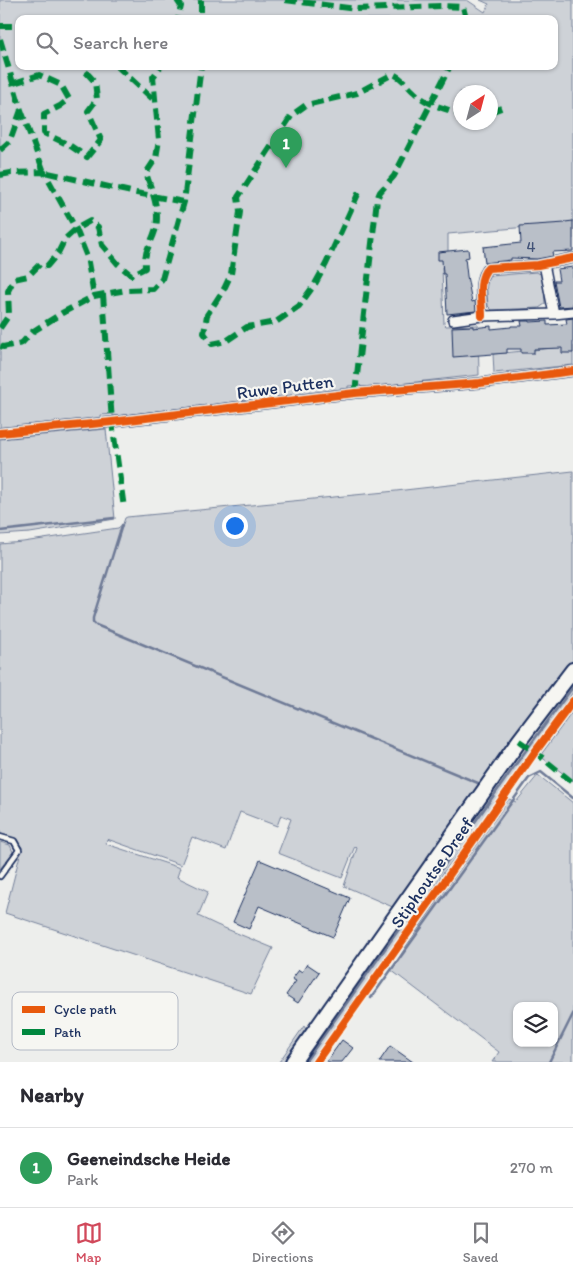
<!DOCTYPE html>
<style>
body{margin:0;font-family:Itim,sans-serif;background:#f7f7f7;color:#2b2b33}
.controls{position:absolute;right:15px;bottom:15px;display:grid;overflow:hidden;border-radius:10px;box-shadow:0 1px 4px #0004}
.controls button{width:45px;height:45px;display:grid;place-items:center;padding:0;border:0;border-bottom:1px solid #e1e1e2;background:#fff;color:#2b2b33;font:25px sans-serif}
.compass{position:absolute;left:453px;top:85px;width:45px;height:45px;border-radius:50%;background:#fff;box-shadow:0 1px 4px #0004;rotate:36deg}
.you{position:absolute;left:234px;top:525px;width:18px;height:18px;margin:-12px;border:4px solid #fff;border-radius:50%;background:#1a73e8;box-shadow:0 0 0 8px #1a73e833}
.badge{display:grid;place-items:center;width:32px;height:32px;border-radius:50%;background:#d1495b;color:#fff;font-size:16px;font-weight:700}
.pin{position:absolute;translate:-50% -41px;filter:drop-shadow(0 1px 2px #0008)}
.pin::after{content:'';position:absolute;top:26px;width:18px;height:15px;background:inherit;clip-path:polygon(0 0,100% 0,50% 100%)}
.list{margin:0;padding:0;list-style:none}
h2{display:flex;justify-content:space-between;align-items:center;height:65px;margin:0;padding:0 20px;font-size:21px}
h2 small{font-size:16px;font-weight:400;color:#7c7c81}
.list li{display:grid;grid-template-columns:32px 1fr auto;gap:15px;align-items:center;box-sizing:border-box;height:80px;padding:0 20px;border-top:1px solid #e1e1e2}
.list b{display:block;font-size:19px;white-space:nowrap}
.list p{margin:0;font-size:16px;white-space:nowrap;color:#7c7c81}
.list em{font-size:16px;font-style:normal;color:#7c7c81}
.icon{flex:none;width:28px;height:28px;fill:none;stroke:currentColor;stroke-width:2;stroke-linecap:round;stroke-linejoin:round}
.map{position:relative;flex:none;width:573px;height:1062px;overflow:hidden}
.search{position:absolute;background:#fff;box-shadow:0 1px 4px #0004;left:15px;right:15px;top:15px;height:55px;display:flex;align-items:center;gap:12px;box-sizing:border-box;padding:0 18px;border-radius:10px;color:#7c7c81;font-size:19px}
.sheet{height:145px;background:#fff}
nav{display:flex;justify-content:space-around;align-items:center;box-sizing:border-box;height:70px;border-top:1px solid #e1e1e2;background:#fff;font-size:14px;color:#7c7c81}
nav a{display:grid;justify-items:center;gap:2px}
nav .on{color:#d1495b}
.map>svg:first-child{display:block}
</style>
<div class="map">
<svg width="573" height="1062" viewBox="0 0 573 1062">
<rect width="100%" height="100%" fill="#edeeec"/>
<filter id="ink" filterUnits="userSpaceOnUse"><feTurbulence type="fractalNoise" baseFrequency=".02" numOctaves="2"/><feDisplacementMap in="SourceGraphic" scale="10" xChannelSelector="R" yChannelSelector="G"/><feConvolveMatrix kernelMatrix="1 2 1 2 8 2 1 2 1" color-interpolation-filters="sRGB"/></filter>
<g filter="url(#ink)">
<path fill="#ced2d7" stroke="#74809a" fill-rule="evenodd" d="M 0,0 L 467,0 L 485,12 L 489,4 L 480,0 L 573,0 L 573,239 L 561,224 L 448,234 L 448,266 L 442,267 L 444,324 L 446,326 L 478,325 L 479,375 L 362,388 L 360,385 L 348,386 L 348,389 L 115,416 L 113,416 L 113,414 L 101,415 L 101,418 L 0,428 ZM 19,19 L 554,19 L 554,66 L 19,66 ZM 460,92 L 490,92 L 490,122 L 460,122 Z
M 536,272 L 543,275 L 545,304 L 539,308 L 492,310 L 488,306 L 486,280 L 491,276 Z
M 573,346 L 573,365 L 494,373 L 493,354 Z
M 106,429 L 115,519 L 30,533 L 0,535 L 0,439 Z
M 573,471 L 573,661 L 480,786 L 395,908 L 344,886 L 357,848 L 355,846 L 342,878 L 278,853 L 291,819 L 281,815 L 277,826 L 240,812 L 226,850 L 192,837 L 181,865 L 107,839 L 106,844 L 180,868 L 177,877 L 208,892 L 198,916 L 217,925 L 273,948 L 251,994 L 5,913 L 22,847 L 14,839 L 0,834 L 0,544 L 23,542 L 118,528 L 123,524 L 125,518 L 127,517 L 396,491 Z
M 573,677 L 573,692 L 500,796 L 443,873 L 384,963 L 312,1062 L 301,1062 L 486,793 Z
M 573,711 L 573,781 L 540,756 Z
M 538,775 L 573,803 L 573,1062 L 492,1062 L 499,1052 L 391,970 L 407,945 L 509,799 L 516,802 ZM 517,1006 L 554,1006 L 554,1043 L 517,1043 Z
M 0,842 L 10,845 L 13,852 L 0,869 Z
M 304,1026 L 308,1033 L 288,1062 L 279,1062 Z"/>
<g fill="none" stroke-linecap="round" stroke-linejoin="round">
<path stroke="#6e7a96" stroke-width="2.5" d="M 122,525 L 93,618 L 93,622 L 96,625 L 478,783
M 0,531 L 114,518
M 371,998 L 529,778 L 541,772 L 573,798
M 305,1062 L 516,764 L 573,687
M 549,1062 L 573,1014"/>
</g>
<path fill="#b9bfc8" stroke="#1b2f5e" d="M 573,221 L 573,251 L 552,252 L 553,256 L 537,259 L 511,258 L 511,260 L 485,263 L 483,247 L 521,243 L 520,226 L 565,223 L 565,222 Z
M 468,249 L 469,257 L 465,258 L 467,276 L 472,302 L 475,301 L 476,311 L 447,314 L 445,274 L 443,274 L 442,260 L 438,260 L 438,252 Z
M 573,267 L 573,306 L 559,307 L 554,281 L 559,281 L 557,269 Z
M 573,318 L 573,353 L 562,353 L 562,348 L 534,349 L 534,353 L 521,353 L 521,349 L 507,349 L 507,353 L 453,357 L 452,327 L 473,326 L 473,328 L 491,326 L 491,329 L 511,327 L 511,326 L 522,326 L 521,321 L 530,321 L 530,322 L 547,321 L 547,325 L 567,324 L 566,319 Z
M 260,860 L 350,898 L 333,937 L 259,906 L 249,929 L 233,922 Z
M 307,964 L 319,972 L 298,1003 L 286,995 L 296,981 L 292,979 L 299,970 L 302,972 Z
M 342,1040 L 353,1048 L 342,1062 L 326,1062 Z
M 390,1046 L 396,1050 L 413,1062 L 379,1062 Z"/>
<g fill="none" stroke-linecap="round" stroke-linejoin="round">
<g stroke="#1b2f5e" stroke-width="8">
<path id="service" d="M 0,837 L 14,841 L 19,850 L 0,876"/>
</g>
<g stroke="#1b2f5e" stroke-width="12">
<path id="minor" d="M 544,264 L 554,314
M 482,316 C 482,302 477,278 488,268 L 538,265 L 573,258
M 453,320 L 482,316 L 554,314 L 573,312
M 0,433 L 112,422 L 355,393 L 480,383 L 573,371"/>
</g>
<g stroke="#1b2f5e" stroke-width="18">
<path id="secondary" d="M 293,1062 L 519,741 L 573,670"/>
</g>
<use href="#service" stroke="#f6f6f2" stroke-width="4.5"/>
<use href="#minor" stroke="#f6f6f2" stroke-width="9"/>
<use href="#secondary" stroke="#f6f6f2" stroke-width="14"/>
<path stroke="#00873e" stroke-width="6" stroke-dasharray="12 6" stroke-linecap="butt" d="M 177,0 L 181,6 L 178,19
M 201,0 L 201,19
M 285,0 L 357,9 L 443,6 L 463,7 L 466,19
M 0,26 L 19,26
M 0,39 L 21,110 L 44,172 L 131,192 L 184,202
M 117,66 L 156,102
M 14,83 L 39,75 L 61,85 L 69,99 L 60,106 L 44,114 L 44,133 L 69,145 L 87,157 L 101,140 L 88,111 L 97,99 L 95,82 L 85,71 L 83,66
M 490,112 L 507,106
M 0,150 L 10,141 L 21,110
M 0,175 L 11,173 L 44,172 L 76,229 L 87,257 L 94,296
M 359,192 L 326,264 L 315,284 L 299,306 L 276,322 L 247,327 L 226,341 L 212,344 L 204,333 L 207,315 L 224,289 L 231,274 L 240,212 L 238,197 L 292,115 L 306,105 L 357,93 L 393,74 C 403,78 406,85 414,92 C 427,105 444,108 460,114
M 103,294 L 112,422 L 124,508
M 0,328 L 9,315 L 8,291 L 14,279 L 28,276 L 40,264 L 47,266 L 58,253 L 65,239 L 76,229 L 90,221 L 98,227 L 102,245 L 118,264 L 131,275 L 145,268 C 144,249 150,247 155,231 C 161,211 152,192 146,173 L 156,158 L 159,140 L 153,77 L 161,66
M 0,346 L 3,347 L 22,343 L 32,332 L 62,313 L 94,296 L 126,290 L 153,289 L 162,279 L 184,202 L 201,66
M 355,393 L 377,199 L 380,192 L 394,176 L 450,66
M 519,741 L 535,752 L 573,783"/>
<g stroke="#f6f6f2" stroke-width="11">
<path id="cycleway" d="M 482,316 C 482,302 477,278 488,268 L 538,265 L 573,258
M 0,433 L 112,422 L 355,393 L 480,383 L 573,371
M 316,1062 L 447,878 L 535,752 L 573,701"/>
</g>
<use href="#cycleway" stroke="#e8590c" stroke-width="8"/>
</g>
</g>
<g text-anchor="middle" stroke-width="4.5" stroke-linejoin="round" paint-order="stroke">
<g font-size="15" fill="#425378">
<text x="531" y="252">4</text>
</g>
<g font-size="18" fill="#1b2f5e" stroke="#f6f6f2">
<text transform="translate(285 387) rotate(-7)" y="6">Ruwe Putten</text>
<text transform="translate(432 873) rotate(-55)" y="6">Stiphoutse Dreef</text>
</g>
</g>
<rect x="12" y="992" width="166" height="58" rx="8" fill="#f6f6f2" stroke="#b4bac6" stroke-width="1"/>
<rect x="22" y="1006" width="23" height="7" fill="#e8590c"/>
<rect x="22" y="1029" width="23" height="6" fill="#00873e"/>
<g font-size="14" fill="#1b2f5e">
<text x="54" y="1014">Cycle path</text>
<text x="54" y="1037">Path</text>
</g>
</svg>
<div class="controls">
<button><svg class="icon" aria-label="layers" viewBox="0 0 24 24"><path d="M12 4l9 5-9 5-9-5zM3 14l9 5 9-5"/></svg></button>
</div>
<svg class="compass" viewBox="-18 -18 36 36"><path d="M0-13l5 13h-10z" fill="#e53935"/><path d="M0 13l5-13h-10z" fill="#7c7c81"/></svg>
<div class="you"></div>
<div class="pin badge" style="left:286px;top:168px;background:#2e9e5b">1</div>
<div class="search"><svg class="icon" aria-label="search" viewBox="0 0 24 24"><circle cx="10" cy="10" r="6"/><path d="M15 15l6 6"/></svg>Search here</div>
</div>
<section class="sheet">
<h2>Nearby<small></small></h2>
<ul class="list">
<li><span class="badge" style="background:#2e9e5b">1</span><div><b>Geeneindsche Heide</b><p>Park</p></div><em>270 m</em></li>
</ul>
</section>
<nav>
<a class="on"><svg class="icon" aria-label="map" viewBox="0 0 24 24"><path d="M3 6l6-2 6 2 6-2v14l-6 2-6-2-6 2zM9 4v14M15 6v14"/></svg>Map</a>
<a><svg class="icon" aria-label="directions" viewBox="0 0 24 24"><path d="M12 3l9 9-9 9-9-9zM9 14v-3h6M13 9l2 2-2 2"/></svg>Directions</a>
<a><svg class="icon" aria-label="saved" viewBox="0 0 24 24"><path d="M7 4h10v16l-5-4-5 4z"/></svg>Saved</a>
</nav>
